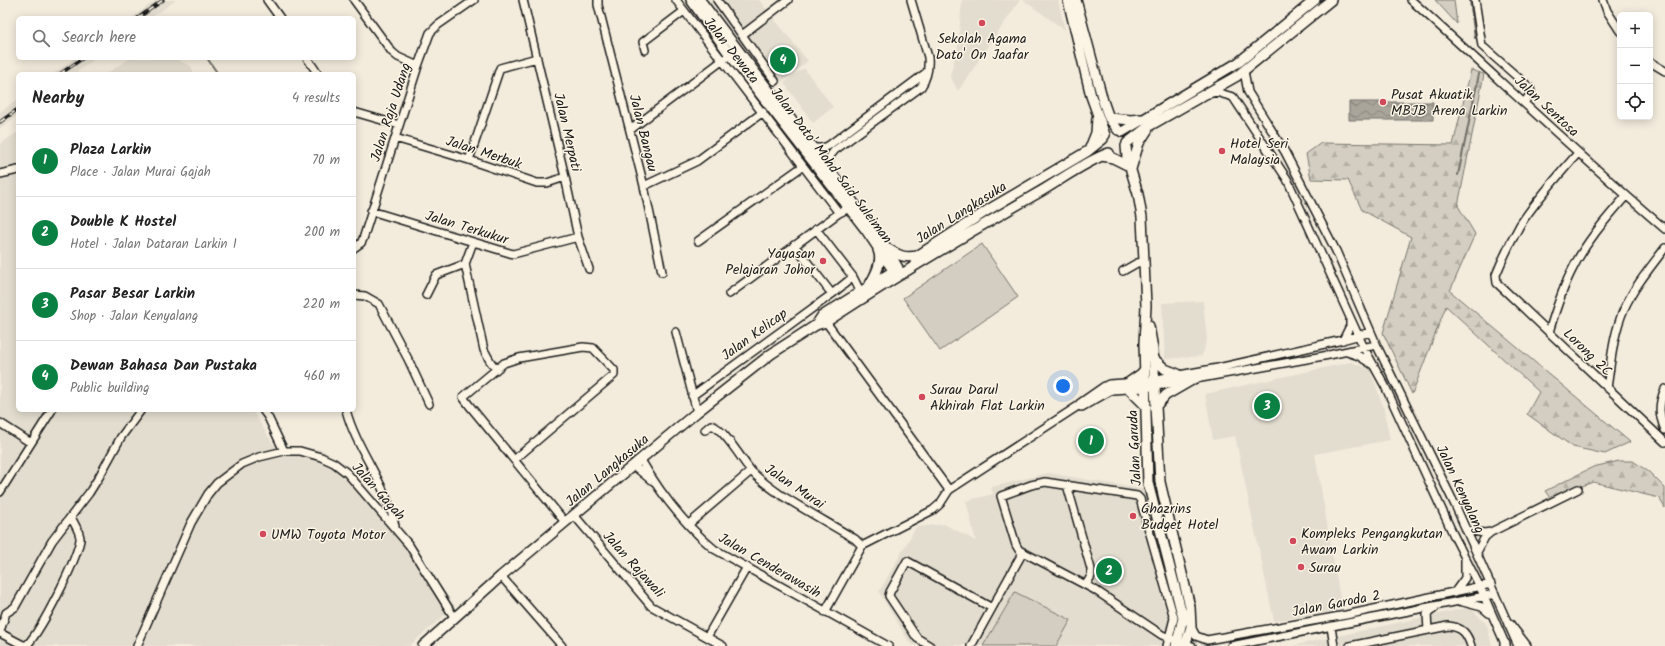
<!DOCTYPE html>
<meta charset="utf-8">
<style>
body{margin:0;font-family:Kalam,sans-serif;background:#f2f2f2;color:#222}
.controls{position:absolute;right:12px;top:12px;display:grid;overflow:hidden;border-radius:6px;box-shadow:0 2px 10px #0003}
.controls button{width:36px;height:36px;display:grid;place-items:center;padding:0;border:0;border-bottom:1px solid #e0e0e0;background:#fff;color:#222;font:20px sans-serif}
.you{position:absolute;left:1063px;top:386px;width:14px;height:14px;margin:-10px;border:3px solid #fff;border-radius:50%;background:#1a73e8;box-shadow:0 0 0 6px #1a73e833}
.badge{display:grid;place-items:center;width:26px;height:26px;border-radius:50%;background:#0b8043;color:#fff;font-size:13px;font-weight:700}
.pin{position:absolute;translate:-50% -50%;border:2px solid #fff;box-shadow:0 1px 4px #0006}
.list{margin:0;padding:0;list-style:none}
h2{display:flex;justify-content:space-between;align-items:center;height:52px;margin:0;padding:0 16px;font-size:17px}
h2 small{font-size:13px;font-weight:400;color:#767676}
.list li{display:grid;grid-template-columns:26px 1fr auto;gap:12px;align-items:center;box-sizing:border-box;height:72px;padding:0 16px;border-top:1px solid #e0e0e0}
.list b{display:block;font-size:15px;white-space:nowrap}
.list p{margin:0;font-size:13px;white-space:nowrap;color:#767676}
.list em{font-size:13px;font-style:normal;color:#767676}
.icon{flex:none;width:22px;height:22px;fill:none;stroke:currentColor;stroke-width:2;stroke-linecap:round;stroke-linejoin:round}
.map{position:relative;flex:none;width:1665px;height:646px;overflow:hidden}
.search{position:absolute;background:#fff;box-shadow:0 2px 10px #0003;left:16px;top:16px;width:340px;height:44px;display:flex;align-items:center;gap:10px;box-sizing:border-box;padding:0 14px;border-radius:6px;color:#767676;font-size:15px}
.panel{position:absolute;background:#fff;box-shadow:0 2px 10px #0003;left:16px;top:72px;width:340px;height:340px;border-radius:6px}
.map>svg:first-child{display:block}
</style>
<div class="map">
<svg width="1665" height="646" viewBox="0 0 1665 646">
<defs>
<pattern id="forest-firs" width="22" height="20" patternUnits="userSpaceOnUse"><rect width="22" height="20" fill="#d3cec1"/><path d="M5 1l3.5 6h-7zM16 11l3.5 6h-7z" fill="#b5b0a5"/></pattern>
<pattern id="water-waves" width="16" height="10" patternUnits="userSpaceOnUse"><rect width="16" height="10" fill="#aaa59b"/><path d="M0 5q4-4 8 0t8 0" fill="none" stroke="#8a867e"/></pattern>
</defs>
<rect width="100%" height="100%" fill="#f3ecdd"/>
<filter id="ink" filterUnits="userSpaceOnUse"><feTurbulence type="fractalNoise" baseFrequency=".025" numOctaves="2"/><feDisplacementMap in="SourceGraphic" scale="8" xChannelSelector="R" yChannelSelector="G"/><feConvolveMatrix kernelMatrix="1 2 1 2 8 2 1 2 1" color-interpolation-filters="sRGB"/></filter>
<g filter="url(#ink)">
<path fill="#e3ddcf" d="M 156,0 L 176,0 L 151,18 L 131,18 Z
M 706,0 L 759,0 L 808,61 L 774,88 Z
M 962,0 L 1020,0 L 958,91 L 950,76 L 958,46 Z
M 1023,0 L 1058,0 L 1065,30 Z
M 75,58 L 96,58 L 74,74 L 53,74 Z
M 130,58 L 173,58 L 191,66 L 194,74 L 106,74 Z
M 804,68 L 833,107 L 813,123 L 784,83 Z
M 18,99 L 18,115 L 0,128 L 0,112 Z
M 18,132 L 18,410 L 252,410 L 273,444 L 323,450 L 374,496 L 455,606 L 409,646 L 0,646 L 0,144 Z
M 1203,301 L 1207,339 L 1202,356 L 1165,359 L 1162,303 Z
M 1351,362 L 1370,369 L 1384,409 L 1390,440 L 1315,454 L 1342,610 L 1274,621 L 1235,436 L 1213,440 L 1205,394 Z
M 1048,473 L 1148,490 L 1180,619 L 1172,646 L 911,645 L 879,592 L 916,527 L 944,524 L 976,541 L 966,501 L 993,494 L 991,487 Z
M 1470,607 L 1487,625 L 1492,646 L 1292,646 Z"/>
<path fill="#d3cec1" stroke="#78756e" d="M 982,244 L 1018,297 L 940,351 L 903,298 Z
M 1015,592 L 1071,620 L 1056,646 L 983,646 Z"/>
<path fill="url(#forest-firs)" stroke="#78756e" d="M 1435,0 L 1454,0 L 1457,24 Z
M 1471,70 L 1484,74 L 1458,206 L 1475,234 L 1450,291 L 1630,442 L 1605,454 L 1573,447 L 1527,414 L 1539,392 L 1446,306 L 1412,394 L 1383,333 L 1411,237 L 1362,210 L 1348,180 L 1311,179 L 1306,154 L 1321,143 L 1453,145 Z
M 1619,461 L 1633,461 L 1649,472 L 1665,488 L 1665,508 L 1659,498 L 1593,482 L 1550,498 L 1545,491 L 1593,467 Z"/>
<path fill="url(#water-waves)" stroke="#716e68" d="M 1349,102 L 1433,102 L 1433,120 L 1349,120 Z"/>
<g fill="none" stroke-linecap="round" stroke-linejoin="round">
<path stroke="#716e68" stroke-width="2" d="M 1470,0 L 1475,38
M 207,58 L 218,74
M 1458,175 L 1479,74"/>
<g stroke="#1c1c1c" stroke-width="10">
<path id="minor" d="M 267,0 L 280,18
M 354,0 L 392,52 L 398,57 L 418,66
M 523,0 L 565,177 L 578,237 L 589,269
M 598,0 L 598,5 L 644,186 L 662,272
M 676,0 L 839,213
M 717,0 L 775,81
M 1411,0 C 1496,76 1578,155 1665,229
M 1475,0 L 1482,46 L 1530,88 L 1531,93 L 1524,103
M 1603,0 L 1607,11 L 1620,31
M 742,35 L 788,0
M 645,50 L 643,42 L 684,11
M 307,58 L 318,74
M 1650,62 L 1665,71
M 1244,71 L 1248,92 L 1285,152 L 1336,251 L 1377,346 L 1455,505 L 1518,646
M 1209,94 L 1216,92 L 1233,97 L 1287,179 L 1364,348 L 1385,386 L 1454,536 L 1480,587 L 1506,646
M 354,112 L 399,125
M 630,130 L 727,57
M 395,138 L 469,160 L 537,183 L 547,183 L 565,177
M 812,148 L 823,148 L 828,146 L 927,72
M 1578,153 C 1558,176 1537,199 1520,225 C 1511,241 1503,258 1496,275 L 1497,283 L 1665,442
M 469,160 L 500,68 L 537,58
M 828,168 C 828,160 829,156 835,150 L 921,87 C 927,78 929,68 928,57 L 911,0
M 0,174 L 18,170
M 644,186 L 697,161 L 763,112
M 371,211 L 513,254 L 578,237
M 816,229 L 853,277 L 860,291
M 698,241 L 803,166
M 473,242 L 465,264 L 484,350 L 490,361 L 496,369
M 794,245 L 832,294
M 354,248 L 361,243 L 363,239 L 418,66 L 430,33 L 438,25 L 474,0
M 1123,271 L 1137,263 L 1144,262
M 729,294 L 839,213 L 849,208
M 354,295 L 365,296 L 379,304 L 408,359 L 429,404
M 426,295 L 436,275 L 465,264
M 823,318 L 949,490
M 676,332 L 697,412
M 1549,332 C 1555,312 1561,293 1570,274 C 1584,244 1605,220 1626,196
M 1343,340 L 1350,326 L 1350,319
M 1347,352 L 1359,356 L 1373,365
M 1607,388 C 1611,362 1613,334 1624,309 C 1634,287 1650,268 1665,248
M 1665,389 C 1658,405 1659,415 1665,430
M 692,396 L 832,294 L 853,277
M 1078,406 L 1082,407 L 1112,390 L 1145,388 L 1329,355 L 1376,345
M 263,410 L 268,417 L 284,451
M 346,410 C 357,451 387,484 395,526
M 0,423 L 31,443
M 705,430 L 711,425 C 724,428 743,462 752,472 C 761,481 771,488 781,495 C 805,510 830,524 855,539 L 862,546
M 514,460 L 614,375 L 614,370 L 593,348 L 583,347 L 519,358 L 504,363 L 463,397 L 469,405 L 565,522
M 641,460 C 660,493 685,525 714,549 L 888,646
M 634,466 L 651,480
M 1067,485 L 1091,569 L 1091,576 L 1086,585
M 0,492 L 52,410
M 1140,499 L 1137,496 L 1045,482 L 1031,485 L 1001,496 L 1016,545 L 1019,550 L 1095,590 L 1162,635 L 1192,646
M 1140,499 L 1174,618 L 1167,646
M 574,515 L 651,606 L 723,646
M 689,524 L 751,471
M 1466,530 L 1484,533 L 1491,532
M 1477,552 L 1485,537 L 1491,532 L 1578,489
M 501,576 L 562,646
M 1454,593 L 1465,578 L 1465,559
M 1463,602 L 1482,607 L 1489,613
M 825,612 L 862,546 L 933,510 L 940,504 L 949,490 L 1078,406 L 1080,403 L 1103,387 L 1109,384 L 1140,382 L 1218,368 L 1338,341 L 1371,332
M 1191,627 L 1196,636 L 1207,640 L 1346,615 L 1491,584
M 1331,627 L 1334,646
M 1428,630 L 1427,614 L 1435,608
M 0,631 L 6,613 L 15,607 L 52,541 L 89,493 L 99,477 L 121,437 L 141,410
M 0,633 L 23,645 L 27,645 C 42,629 76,562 80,540 C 81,533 74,524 71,517
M 707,637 L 747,567
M 137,646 L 191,523 L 208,494 L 217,483 L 242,464 L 259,457 L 284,451 L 300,451 L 321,457 L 334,463 L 347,473 L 409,545 L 454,617
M 930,646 L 917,638 L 889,596 L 890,592 L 907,561 L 992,608
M 971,646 L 1023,552
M 1231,646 L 1495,594
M 1350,646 L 1448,626 C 1462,627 1467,633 1471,646"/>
</g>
<g stroke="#1c1c1c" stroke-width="12">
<path id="major" d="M 691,0 L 730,55 L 866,230 L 897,276
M 700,0 L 828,168 L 886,247 L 898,268
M 1068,0 L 1091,96 L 1105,135
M 1076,0 L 1103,101 L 1109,118 L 1118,130
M 1109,118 L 1131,120 L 1141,119
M 1122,132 L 1239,62 L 1315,0
M 1127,143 L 1149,126 L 1237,76 L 1331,0
M 1126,146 L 1127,157 L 1138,194 L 1142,217 L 1146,306 L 1144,343 L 1148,483 L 1183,618 L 1176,646
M 1090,148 L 1096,133 L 1097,118
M 1102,156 L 1113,158 L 1127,165
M 1131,169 L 1139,143 L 1148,129
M 888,249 C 900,256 903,258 918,256
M 914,258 L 988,210 L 1088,151 L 1103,139
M 870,284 C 876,274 883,261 878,250
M 816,325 L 822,316 L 898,268
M 1149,326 L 1153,349 L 1160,482 L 1190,607 L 1191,627 L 1185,646
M 1153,358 L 1165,369 L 1178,374
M 1128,383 L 1141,374 L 1145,369
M 1129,389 L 1146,406
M 1155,407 L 1166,395 L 1192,380
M 1509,624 L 1526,646
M 1505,644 L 1505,646
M 423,646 L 501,576 L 697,412 L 771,354 L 816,325 L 826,322 C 895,277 966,234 1038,193 C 1061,180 1084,162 1109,153"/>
</g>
<use href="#minor" stroke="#fcf5e5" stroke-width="7"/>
<use href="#major" stroke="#fcf5e5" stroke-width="9"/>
<g stroke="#1c1c1c" stroke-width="3.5">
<path id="rail" d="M 138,18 L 163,0
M 60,74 L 83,58
M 0,122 L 18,109"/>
</g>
<use href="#rail" stroke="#fcf5e5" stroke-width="2" stroke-dasharray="6" stroke-linecap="butt"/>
</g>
</g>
<g fill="#d1495b" stroke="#fcf5e5" stroke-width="1.5">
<circle cx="982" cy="23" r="4"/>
<circle cx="1383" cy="102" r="4"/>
<circle cx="1222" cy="151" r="4"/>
<circle cx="823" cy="261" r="4"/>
<circle cx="922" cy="397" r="4"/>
<circle cx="1133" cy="516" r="4"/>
<circle cx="263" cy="534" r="4"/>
<circle cx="1293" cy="541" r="4"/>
<circle cx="1301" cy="567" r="4"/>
</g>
<g text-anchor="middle" stroke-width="3" stroke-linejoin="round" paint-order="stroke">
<g font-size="14" fill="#1c1c1c" stroke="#fcf5e5" text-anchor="start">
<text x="982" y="43" text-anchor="middle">Sekolah Agama<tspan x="982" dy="16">Dato' On Jaafar</tspan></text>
<text x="1391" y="99">Pusat Akuatik<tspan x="1391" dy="16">MBJB Arena Larkin</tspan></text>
<text x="1230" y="148">Hotel Seri<tspan x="1230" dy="16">Malaysia</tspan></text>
<text x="815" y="258" text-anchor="end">Yayasan<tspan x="815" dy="16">Pelajaran Johor</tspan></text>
<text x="930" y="394">Surau Darul<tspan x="930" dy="16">Akhirah Flat Larkin</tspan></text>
<text x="1141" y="513">Ghazrins<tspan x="1141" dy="16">Budget Hotel</tspan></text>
<text x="1301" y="538">Kompleks Pengangkutan<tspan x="1301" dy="16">Awam Larkin</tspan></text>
<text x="271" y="539">UMW Toyota Motor</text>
<text x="1309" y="572">Surau</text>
</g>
<g font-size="14" fill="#1c1c1c" stroke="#fcf5e5">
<text transform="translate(732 50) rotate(52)" y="5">Jalan Dewata</text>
<text transform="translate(1547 106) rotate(43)" y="5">Jalan Sentosa</text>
<text transform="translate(390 112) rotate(-72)" y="5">Jalan Raja Udang</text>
<text transform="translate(568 132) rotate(77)" y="5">Jalan Merpati</text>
<text transform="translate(644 133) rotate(76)" y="5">Jalan Bangau</text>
<text transform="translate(484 152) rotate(18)" y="5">Jalan Merbuk</text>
<text transform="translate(832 165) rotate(53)" y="5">Jalan Dato' Mohd Said Suleiman</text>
<text transform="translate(961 212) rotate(-32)" y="5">Jalan Langkasuka</text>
<text transform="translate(467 227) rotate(17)" y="5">Jalan Terkukur</text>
<text transform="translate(754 334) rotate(-36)" y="5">Jalan Kelicap</text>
<text transform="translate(1588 352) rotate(44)" y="5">Lorong 2C</text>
<text transform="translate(1134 448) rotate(-93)" y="5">Jalan Garuda</text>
<text transform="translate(607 470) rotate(-40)" y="5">Jalan Langkasuka</text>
<text transform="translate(795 486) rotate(34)" y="5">Jalan Murai</text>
<text transform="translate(1461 489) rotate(65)" y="5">Jalan Kenyalang</text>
<text transform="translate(379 491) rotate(48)" y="5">Jalan Gagah</text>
<text transform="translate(634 564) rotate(48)" y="5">Jalan Rajawali</text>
<text transform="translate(770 565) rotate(30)" y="5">Jalan Cenderawasih</text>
<text transform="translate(1336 603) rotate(-11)" y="5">Jalan Garoda 2</text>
</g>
</g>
</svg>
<div class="controls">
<button>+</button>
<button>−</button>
<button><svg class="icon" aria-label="locate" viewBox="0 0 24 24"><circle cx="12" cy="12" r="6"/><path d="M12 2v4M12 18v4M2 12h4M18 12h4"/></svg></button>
</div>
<div class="you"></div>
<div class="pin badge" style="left:1091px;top:441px">1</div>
<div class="pin badge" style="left:1109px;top:571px">2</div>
<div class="pin badge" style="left:1267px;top:406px">3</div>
<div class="pin badge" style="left:783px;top:60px">4</div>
<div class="search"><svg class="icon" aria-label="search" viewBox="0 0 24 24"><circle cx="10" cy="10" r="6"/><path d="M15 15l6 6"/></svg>Search here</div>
<section class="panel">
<h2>Nearby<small>4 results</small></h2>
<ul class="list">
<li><span class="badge">1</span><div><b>Plaza Larkin</b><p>Place · Jalan Murai Gajah</p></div><em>70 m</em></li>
<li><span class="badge">2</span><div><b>Double K Hostel</b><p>Hotel · Jalan Dataran Larkin 1</p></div><em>200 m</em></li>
<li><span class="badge">3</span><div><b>Pasar Besar Larkin</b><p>Shop · Jalan Kenyalang</p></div><em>220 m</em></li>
<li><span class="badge">4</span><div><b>Dewan Bahasa Dan Pustaka</b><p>Public building</p></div><em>460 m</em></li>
</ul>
</section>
</div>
